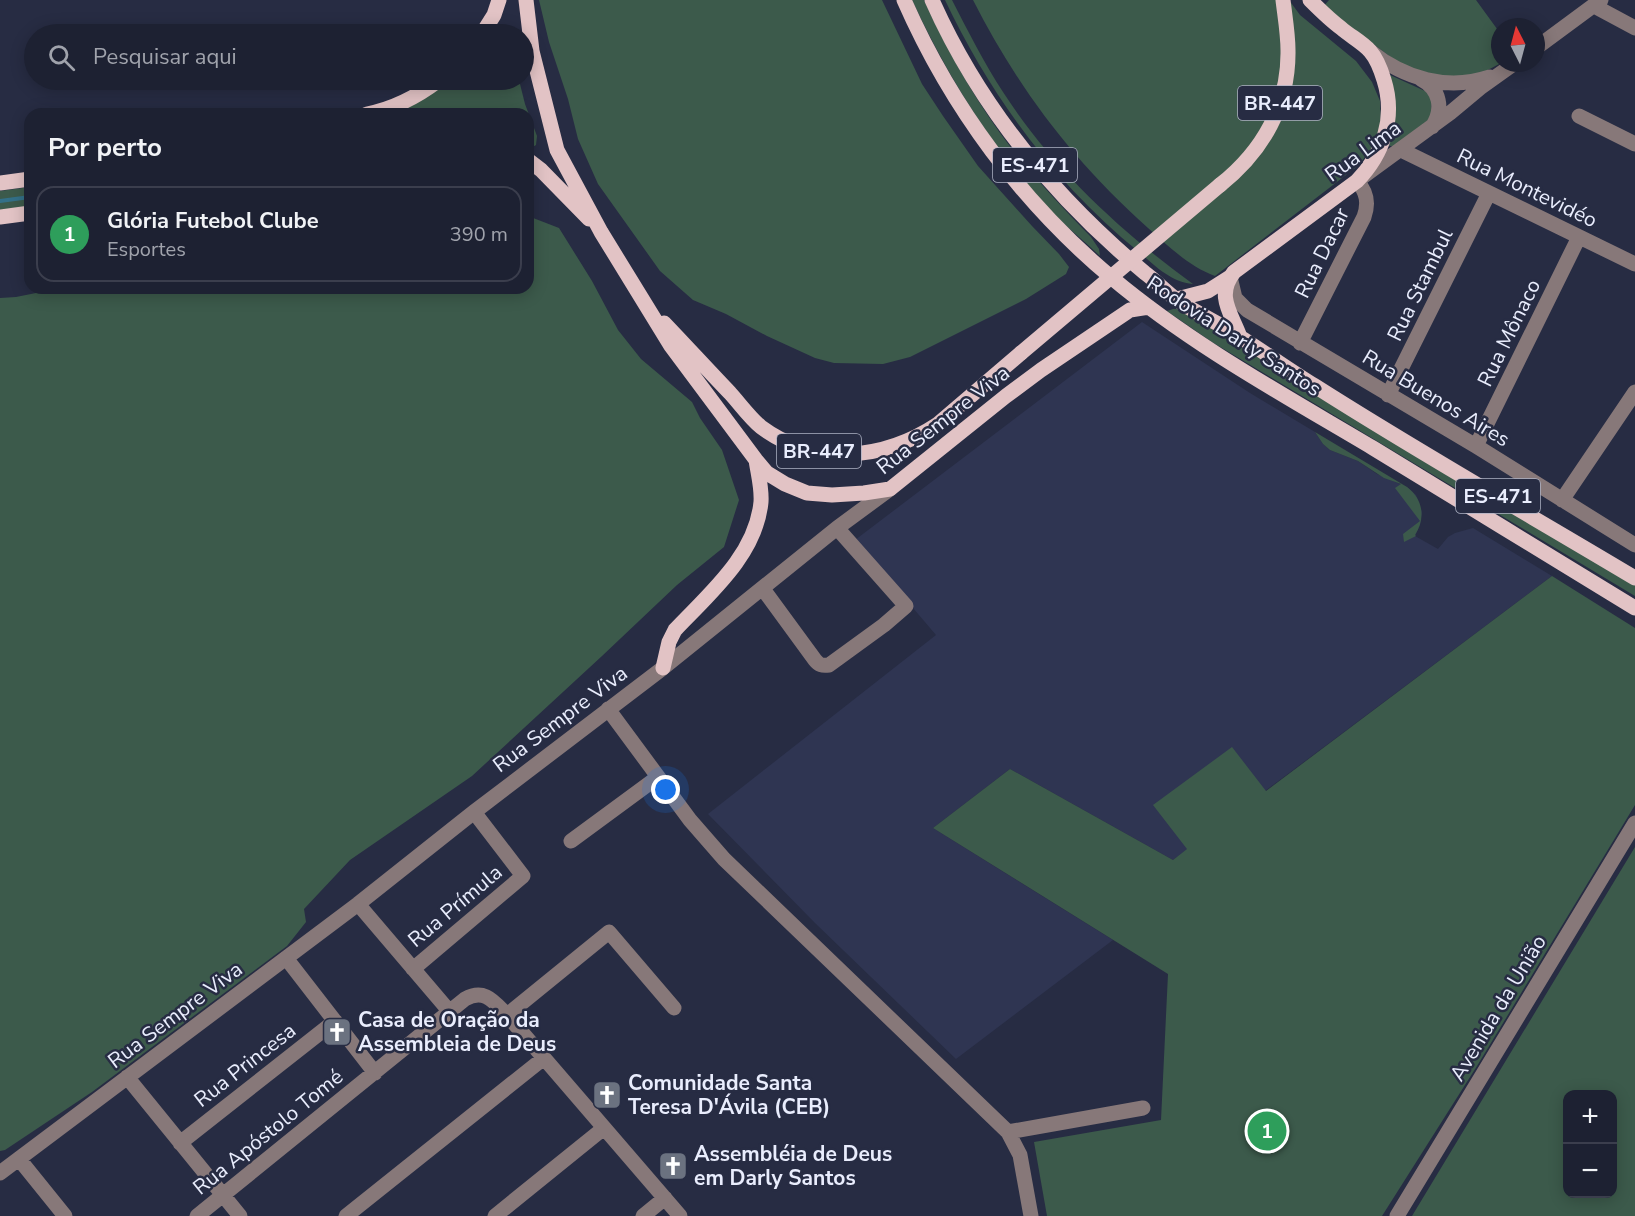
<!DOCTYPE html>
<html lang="pt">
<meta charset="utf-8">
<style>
body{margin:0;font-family:"Nunito Sans",sans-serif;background:#25293a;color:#f1f3f6}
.controls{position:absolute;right:18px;bottom:18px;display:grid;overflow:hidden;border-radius:12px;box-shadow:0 3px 15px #0003}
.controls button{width:54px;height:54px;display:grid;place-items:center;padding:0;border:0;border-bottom:2px solid #3b3e4d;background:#1d2132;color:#f1f3f6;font:30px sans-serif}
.compass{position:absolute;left:1491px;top:18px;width:54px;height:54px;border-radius:50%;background:#1d2132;box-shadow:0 3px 15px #0003;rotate:354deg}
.you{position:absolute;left:666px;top:790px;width:21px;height:21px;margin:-15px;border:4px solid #fff;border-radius:50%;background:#1a73e8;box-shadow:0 0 0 9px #1a73e833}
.badge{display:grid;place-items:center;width:39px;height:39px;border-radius:50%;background:#52cdcc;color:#fff;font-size:20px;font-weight:700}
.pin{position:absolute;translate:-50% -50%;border:3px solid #fff;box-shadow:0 2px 6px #0006}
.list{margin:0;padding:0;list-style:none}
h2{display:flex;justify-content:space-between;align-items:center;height:78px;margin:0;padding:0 24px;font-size:26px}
h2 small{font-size:20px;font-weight:400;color:#a0a3ac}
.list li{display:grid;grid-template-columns:39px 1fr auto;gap:18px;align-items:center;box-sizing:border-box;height:96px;margin:0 12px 12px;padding:0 12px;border:2px solid #3b3e4d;border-radius:18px}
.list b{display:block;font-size:22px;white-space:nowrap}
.list p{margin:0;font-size:20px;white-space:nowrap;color:#a0a3ac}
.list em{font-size:20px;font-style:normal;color:#a0a3ac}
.icon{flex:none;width:33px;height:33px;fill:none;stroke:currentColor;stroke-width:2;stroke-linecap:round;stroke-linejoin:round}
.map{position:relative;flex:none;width:1635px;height:1216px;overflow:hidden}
.search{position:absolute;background:#1d2132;box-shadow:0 3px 15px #0003;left:24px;top:24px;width:510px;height:66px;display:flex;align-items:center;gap:15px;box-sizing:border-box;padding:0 21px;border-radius:33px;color:#a0a3ac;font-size:22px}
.panel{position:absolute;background:#1d2132;box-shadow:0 3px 15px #0003;left:24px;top:108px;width:510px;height:186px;border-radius:18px}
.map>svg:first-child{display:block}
</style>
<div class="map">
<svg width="1635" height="1216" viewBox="0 0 1635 1216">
<rect width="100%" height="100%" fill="#272c43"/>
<path fill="#2f3552" d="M 1142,322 L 1250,393 L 1315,432 L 1323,444 L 1330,450 L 1358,461 L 1377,474 L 1407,487 L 1416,495 L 1422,512 L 1420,525 L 1415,536 L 1438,549 L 1448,537 L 1455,533 L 1473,528 L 1552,576 L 1173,860 L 1010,769 L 933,828 L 1113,940 L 956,1059 L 815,923 L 708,814 L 936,635 L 855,540 Z"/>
<path fill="#3c5a4b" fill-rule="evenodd" d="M 539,0 L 882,0 L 922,84 L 943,116 L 978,166 L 1032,226 L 1059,254 L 1069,267 L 1066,274 L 1026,299 L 910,357 L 883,364 L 834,363 L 815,358 L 767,336 L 726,314 L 693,300 L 660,271 L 598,184 L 578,139 L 568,99 L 549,42 Z
M 912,0 L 924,0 C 945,46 970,91 1000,133 C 1027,170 1059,204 1091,237 L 1099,249 L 1100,256 C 1082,239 1063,224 1046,206 C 990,145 947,75 912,0 Z
M 945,0 L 952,0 C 968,31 984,63 1003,92 C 1052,168 1120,231 1193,284 C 1171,282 1155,266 1139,252 C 1055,184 991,97 945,0 Z
M 973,0 L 1289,0 L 1300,15 L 1356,61 L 1372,82 L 1380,101 L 1381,124 L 1373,146 L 1359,165 L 1215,276 C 1190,267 1168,246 1148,228 C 1073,161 1019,90 973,0 Z
M 1329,0 L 1476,0 L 1500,33 L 1500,63 L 1501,63 L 1484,72 L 1471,75 L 1447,78 L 1403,66 L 1323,7 Z
M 1390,75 L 1425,91 L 1432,97 L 1431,118 L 1395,146 L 1389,146 L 1395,121 Z
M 450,80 L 519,80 L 525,104 L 537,136 L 536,145 L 531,148 L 528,148 L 528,114 L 389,114 L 434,91 Z
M 30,187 L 30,206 L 0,210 L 0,191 Z
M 528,216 L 559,228 L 592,281 L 618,330 L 641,359 L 692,402 L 700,418 L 722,450 L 739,500 L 724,547 L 677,585 L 602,656 L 472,776 L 350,860 L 304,909 L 306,922 L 287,946 L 92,1092 L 5,1150 L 0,1151 L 0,298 L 16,297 L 61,288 L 528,288 Z
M 1179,307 L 1216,332 L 1635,584 L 1635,596 L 1212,342 L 1167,311 Z
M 1315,432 L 1407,487 C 1423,499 1426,518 1415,535 L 1416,536 L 1404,542 L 1403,534 L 1420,521 L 1395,488 L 1401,484 L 1384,478 L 1358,461 L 1330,450 L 1323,444 Z
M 1552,576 L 1635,628 L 1635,805 L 1477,1066 L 1382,1216 L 1047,1216 L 1034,1142 L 1161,1120 L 1168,974 L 933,828 L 1010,769 L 1173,860 L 1187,849 L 1153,805 L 1232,747 L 1266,791 Z
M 1635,847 L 1635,1216 L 1412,1216 ZM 1568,1094 L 1612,1094 L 1612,1194 L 1568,1194 Z"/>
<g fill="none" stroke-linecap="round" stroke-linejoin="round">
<path stroke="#337088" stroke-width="4" d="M 0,201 L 30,197"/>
<path stroke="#877879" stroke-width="15" d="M 1594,6 L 1635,28
M 1536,48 L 1601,0
M 1370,51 C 1405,79 1447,91 1490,77
M 1421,79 C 1440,89 1444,109 1432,127
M 1579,116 L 1635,144
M 1401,150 L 1635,264
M 1230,277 L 1235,298 L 1247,310 L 1476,446 L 1635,545
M 1300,343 L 1364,217 C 1369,203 1367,192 1357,181 L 1450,113 L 1480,88 L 1515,63
M 1388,395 L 1489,193
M 1476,446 L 1579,237
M 1562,500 L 1635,392
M 763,589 L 815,660 C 819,665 822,666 829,665 L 884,625 L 906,606 L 837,528
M 608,709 L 690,820 L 724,859 L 1008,1132 L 1020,1155 L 1031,1216
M 571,841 L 658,777
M 358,904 L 450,1012
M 286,958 L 375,1073
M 413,969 L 523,876 L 474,812
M 507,1015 L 609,932 L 674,1008
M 127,1077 L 240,1216
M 1008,1132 L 1143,1108
M 180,1143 L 335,1021
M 19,1159 L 65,1216
M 0,1173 L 358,904 L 474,812 L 663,668 L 837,528 L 890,489
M 197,1216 L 465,999 C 485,988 494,1002 507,1015 L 680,1216
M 346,1216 L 544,1058
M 495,1216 L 604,1128
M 643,1216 L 665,1198
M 1397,1216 L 1635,823"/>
<path stroke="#e2c3c5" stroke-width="15" d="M 526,0 L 532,51 L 557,150 L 601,232 L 671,346 L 756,460 L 767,473 L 785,484 L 807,493 L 832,495 L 864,493 L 890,489 L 1006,396 L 1041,370 L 1130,310 L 1149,307
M 904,0 C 951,107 1022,203 1112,278 C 1192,345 1284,395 1373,448 C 1461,501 1547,555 1635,608
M 932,0 C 980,108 1055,198 1145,273 C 1156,281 1166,292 1177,300 C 1196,313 1218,323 1237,335 C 1264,352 1289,370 1315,386 C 1420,453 1528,514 1635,578
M 482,34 L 494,15 L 499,0
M 367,114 C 393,109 418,96 439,80
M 528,160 L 541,170 L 589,219
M 0,183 L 30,179
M 1220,185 C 1263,151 1289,105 1288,50 C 1288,34 1285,17 1283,0
M 0,217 L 30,213
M 1177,299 L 1208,291 L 1230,277
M 664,323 C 686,346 708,370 730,393 C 740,404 750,418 761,427 C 815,467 884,460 938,424 L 1021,353
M 1240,337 C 1232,314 1215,296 1234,272 L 1357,181 C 1383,154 1396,118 1384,80 C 1381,70 1377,59 1370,51 C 1362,42 1350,36 1341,28 C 1330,20 1320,10 1310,0
M 663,668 L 669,642 L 675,630 C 709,594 756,555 761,502 C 762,488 758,474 756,460"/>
<path stroke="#e2c3c5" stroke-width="15" d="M 1021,353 L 1220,185"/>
</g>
<defs>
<g id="church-square" transform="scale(1.5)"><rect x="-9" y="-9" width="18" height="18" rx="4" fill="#6b7280" stroke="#272c43"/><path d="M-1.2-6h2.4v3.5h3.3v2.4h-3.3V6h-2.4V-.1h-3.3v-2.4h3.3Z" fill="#fff"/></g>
</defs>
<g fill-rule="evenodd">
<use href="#church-square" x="337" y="1032"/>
<use href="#church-square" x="607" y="1095"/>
<use href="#church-square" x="673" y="1166"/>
</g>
<g text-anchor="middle" stroke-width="5" stroke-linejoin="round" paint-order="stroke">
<g fill="#272c43" stroke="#afb3c5" stroke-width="1.5">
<rect x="1238" y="86" width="84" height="34" rx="4.5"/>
<rect x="993" y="148" width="84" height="34" rx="4.5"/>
<rect x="777" y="434" width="84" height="34" rx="4.5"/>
<rect x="1456" y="479" width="84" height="34" rx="4.5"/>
</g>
<g font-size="20" font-weight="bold" fill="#e9edfd">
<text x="1280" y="110">BR-447</text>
<text x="1035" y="172">ES-471</text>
<text x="819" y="458">BR-447</text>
<text x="1498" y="503">ES-471</text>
</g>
<g font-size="21" fill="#e9edfd" stroke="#272c43">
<text transform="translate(1363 151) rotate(-36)" y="7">Rua Lima</text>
<text transform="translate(1527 188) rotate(26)" y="7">Rua Montevidéo</text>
<text transform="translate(1322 253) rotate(-64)" y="7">Rua Dacar</text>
<text transform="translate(1420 285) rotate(-64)" y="7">Rua Stambul</text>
<text transform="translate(1509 333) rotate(-64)" y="7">Rua Mônaco</text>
<text transform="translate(1234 336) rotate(33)" y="7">Rodovia Darly Santos</text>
<text transform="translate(1436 398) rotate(31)" y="7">Rua Buenos Aires</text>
<text transform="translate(943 420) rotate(-38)" y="7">Rua Sempre Viva</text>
<text transform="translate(560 719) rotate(-37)" y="7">Rua Sempre Viva</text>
<text transform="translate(455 906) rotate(-40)" y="7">Rua Prímula</text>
<text transform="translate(1498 1008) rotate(-59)" y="7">Avenida da União</text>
<text transform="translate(175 1015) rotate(-37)" y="7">Rua Sempre Viva</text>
<text transform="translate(245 1065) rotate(-38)" y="7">Rua Princesa</text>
<text transform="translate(268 1132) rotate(-39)" y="7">Rua Apóstolo Tomé</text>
</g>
<g font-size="21" font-weight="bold" fill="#e9edfd" stroke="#272c43" text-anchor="start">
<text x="358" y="1027">Casa de Oração da<tspan x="358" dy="24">Assembleia de Deus</tspan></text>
<text x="628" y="1090">Comunidade Santa<tspan x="628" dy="24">Teresa D'Ávila (CEB)</tspan></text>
<text x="694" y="1161">Assembléia de Deus<tspan x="694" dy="24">em Darly Santos</tspan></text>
</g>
</g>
</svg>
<div class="controls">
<button>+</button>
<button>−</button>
</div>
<svg class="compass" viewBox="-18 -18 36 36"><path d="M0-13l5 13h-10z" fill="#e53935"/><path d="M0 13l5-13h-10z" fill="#a0a3ac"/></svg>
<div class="you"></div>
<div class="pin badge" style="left:1267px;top:1131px;background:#2e9e5b">1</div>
<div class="search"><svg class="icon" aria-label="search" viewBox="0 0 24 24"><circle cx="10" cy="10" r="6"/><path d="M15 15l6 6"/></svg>Pesquisar aqui</div>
<section class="panel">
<h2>Por perto<small></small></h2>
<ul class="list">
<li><span class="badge" style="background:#2e9e5b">1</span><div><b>Glória Futebol Clube</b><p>Esportes</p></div><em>390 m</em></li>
</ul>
</section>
</div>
